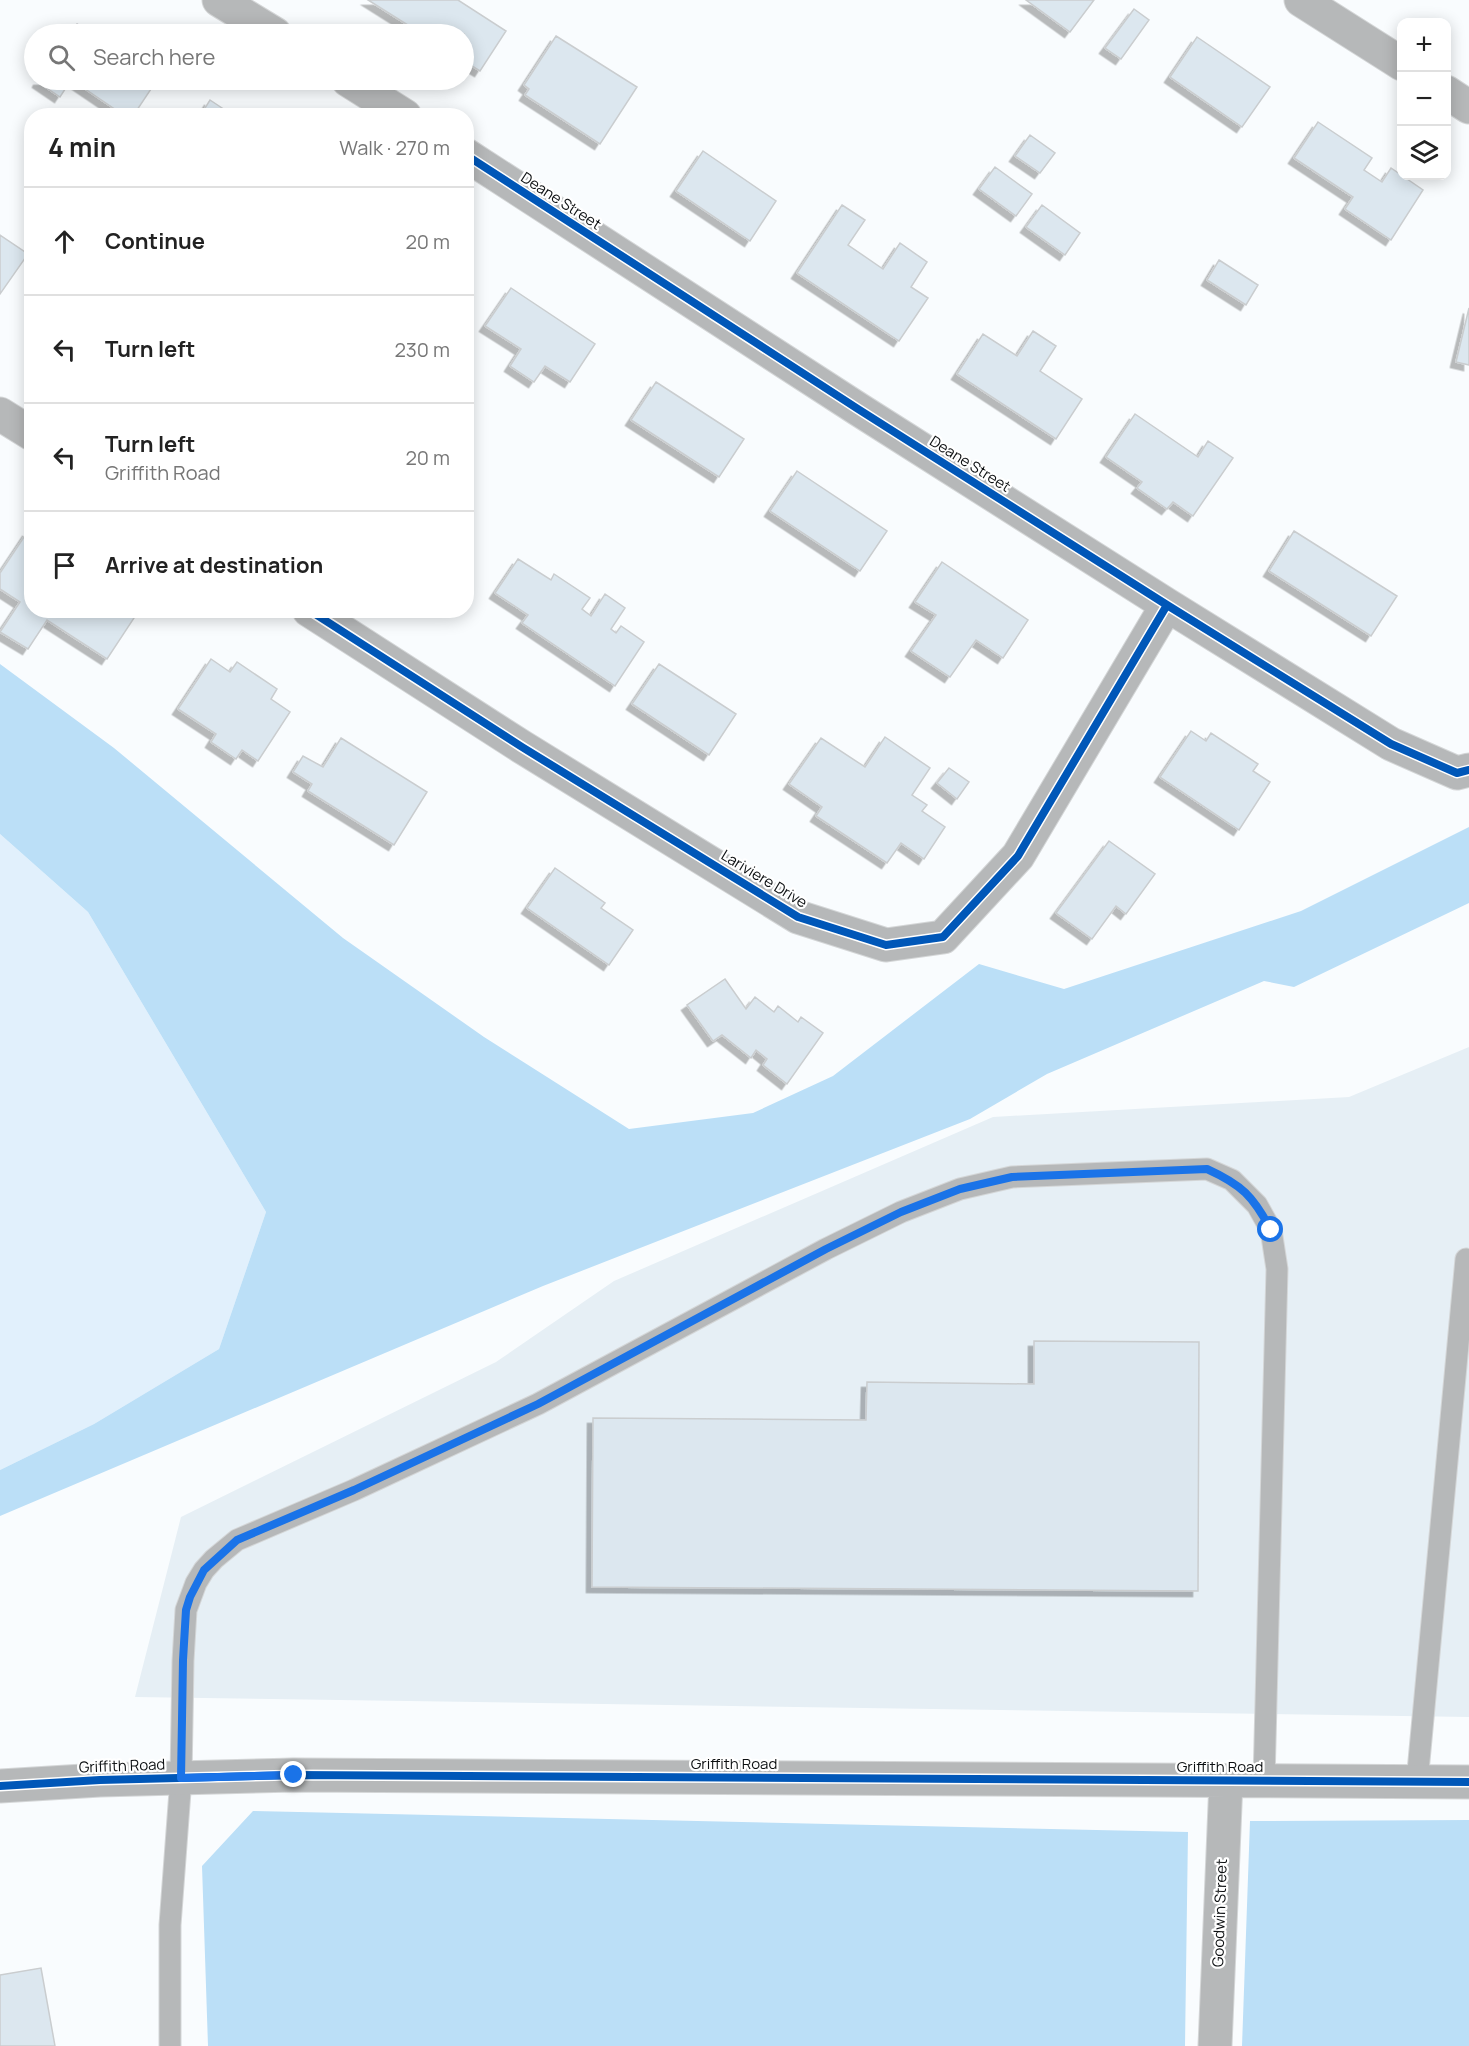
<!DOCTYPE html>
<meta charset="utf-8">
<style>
body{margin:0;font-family:Manrope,sans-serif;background:#f2f2f2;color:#222}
.controls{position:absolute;right:18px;top:18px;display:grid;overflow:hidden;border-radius:12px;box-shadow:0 3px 15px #0003}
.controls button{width:54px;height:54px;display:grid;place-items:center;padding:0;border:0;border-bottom:2px solid #e0e0e0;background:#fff;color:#222;font:30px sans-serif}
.stop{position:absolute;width:18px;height:18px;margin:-14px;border:4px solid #1a73e8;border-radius:50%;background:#fff}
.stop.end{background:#1a73e8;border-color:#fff;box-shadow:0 2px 6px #0008}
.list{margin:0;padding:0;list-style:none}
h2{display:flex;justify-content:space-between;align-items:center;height:78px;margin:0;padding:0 24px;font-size:26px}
h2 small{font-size:20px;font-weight:400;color:#767676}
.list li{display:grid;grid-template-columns:39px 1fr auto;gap:18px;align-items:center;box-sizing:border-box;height:108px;padding:0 24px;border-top:2px solid #e0e0e0}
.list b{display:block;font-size:22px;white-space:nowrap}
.list p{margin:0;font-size:20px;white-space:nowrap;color:#767676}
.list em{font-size:20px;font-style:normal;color:#767676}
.icon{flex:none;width:33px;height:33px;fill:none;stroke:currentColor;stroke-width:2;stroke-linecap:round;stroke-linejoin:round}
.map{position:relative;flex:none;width:1469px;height:2046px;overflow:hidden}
.search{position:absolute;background:#fff;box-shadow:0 3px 15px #0003;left:24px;top:24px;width:450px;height:66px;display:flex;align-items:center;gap:15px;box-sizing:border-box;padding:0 21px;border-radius:33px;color:#767676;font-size:22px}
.panel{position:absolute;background:#fff;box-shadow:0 3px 15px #0003;left:24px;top:108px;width:450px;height:510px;border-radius:24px}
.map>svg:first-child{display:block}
</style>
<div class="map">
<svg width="1469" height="2046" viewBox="0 0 1469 2046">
<defs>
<filter id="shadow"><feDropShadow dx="-5.5" dy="5.5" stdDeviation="0" flood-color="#0004"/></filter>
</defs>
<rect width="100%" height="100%" fill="#f9fcfe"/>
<path fill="#e6eff5" d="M 1469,1047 L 1469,1717 L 135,1697 L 181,1517 L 496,1362 L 614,1281 L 993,1117 L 1349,1097 Z"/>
<path fill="#e1f0fc" d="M 0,834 L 88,912 L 266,1212 L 219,1349 L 94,1424 L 0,1470 Z"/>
<path fill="#bbdff7" d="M 0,664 L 114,748 L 343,938 L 484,1037 L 629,1129 L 753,1113 L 833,1076 L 979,964 L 1064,989 L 1301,911 L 1469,827 L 1469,903 L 1294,987 L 1264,981 L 1047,1074 L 970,1119 L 543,1286 L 0,1516 L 0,1470 L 94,1424 L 219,1349 L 266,1212 L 88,912 L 0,834 Z
M 253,1811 L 1188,1832 L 1185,2046 L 208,2046 L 202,1866 Z
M 1469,1820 L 1469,2046 L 1242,2046 L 1250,1821 Z"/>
<path fill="#dce7ef" stroke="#cacdcf" stroke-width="1.5" filter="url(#shadow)" d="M 368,0 L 458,0 L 506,31 L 480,71 L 464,61 L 464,34 L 422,34 Z
M 1026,0 L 1094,0 L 1070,32 Z
M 1134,9 L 1149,20 L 1121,59 L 1105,48 Z
M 77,24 L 93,34 L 70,34 Z
M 556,36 L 637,87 L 600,144 L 525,95 L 529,89 L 524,85 Z
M 1197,37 L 1270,87 L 1242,127 L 1170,77 Z
M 39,80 L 71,80 L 60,97 L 38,82 Z
M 72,80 L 157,80 L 133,116 L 125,116 Z
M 210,100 L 234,116 L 200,116 Z
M 1318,122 L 1372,158 L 1364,170 L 1382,182 L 1391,168 L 1423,190 L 1391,240 L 1345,209 L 1353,197 L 1294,158 Z
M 1030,135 L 1055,153 L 1040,173 L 1015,156 Z
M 703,151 L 776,201 L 750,241 L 676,191 Z
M 995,167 L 1032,194 L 1016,216 L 979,189 Z
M 842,205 L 865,220 L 848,245 L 883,269 L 900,243 L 927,262 L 911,287 L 928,298 L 899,341 L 797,273 Z
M 1042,205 L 1080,233 L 1065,255 L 1026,227 Z
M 0,235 L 28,254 L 0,294 Z
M 1219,260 L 1258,285 L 1246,305 L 1207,280 Z
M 511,288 L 595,344 L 570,382 L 545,366 L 534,382 L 510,366 L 521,349 L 485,326 Z
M 1469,308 L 1469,365 L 1456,362 Z
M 1033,331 L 1056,346 L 1040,371 L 1082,399 L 1056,439 L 957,374 L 983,334 L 1017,356 Z
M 656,382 L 744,439 L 719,477 L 631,420 Z
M 1135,414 L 1198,457 L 1208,441 L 1233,458 L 1193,516 L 1173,502 L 1167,509 L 1137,488 L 1142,482 L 1106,457 Z
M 797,471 L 887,531 L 860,571 L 770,511 Z
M 28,531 L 32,534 L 32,610 L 130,610 L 136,615 L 107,659 L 47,620 L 28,649 L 0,632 L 20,602 L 0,589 L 0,573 Z
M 1294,531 L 1397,596 L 1371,636 L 1269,571 Z
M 518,559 L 551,580 L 554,574 L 590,598 L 582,609 L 591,616 L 605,594 L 625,608 L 611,629 L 616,633 L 621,626 L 644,642 L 615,686 L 522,623 L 528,615 L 495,593 Z
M 942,562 L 1028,620 L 1003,658 L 976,640 L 950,677 L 911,651 L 936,615 L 915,602 Z
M 211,659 L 230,672 L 237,662 L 277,689 L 271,699 L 290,712 L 258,761 L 242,750 L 236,759 L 211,742 L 216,734 L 178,709 Z
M 659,664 L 736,714 L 709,755 L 632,704 Z
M 1191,731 L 1206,741 L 1211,733 L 1258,764 L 1253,771 L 1270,782 L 1239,830 L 1160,777 Z
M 885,737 L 930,768 L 912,795 L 927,805 L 922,811 L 945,827 L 924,859 L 901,843 L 887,863 L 816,816 L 822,807 L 789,784 L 821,738 L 865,767 Z
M 341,738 L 427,792 L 394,845 L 308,791 L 312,784 L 293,772 L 303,756 L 323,767 Z
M 949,768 L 969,782 L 957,799 L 937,783 Z
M 1109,841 L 1155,874 L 1126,914 L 1116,906 L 1092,939 L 1056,913 Z
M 555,868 L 605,903 L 601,908 L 633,930 L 609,965 L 527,908 Z
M 725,979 L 746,1009 L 755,997 L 774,1012 L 778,1006 L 798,1022 L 801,1017 L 823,1033 L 787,1084 L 763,1065 L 767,1059 L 756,1050 L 751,1058 L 722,1035 L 713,1041 L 687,1005 Z
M 1034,1341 L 1199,1342 L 1198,1591 L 592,1587 L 593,1418 L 866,1420 L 867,1382 L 1034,1384 Z
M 41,1968 L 55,2046 L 0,2046 L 0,1975 Z"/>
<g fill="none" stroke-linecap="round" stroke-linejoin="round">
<g stroke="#d4d6d7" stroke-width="23">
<path id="service" d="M 1417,1782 L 1466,1259
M 170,2046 L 170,1925 L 181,1778 L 183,1661 L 186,1610 L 196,1583 L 204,1570 L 214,1559 L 237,1540 L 354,1490 L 538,1404 L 826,1249 L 901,1212 L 960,1189 L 1012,1177 L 1207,1169 L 1232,1180 L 1257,1205 L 1271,1230 L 1277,1269 L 1264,1781"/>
</g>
<g stroke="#d4d6d7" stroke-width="35">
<path id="minor" d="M 219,0 L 275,34
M 1301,0 L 1402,64
M 348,80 L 405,116
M 1446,92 L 1469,107
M 466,155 L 858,409 L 1167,605 L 1391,744 L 1457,773 L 1469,770
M 0,414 L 32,434
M 309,610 L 522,747 L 798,917 L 886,945 L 943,937 L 1018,856 L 1167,605
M 0,1786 L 100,1780 L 294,1775 L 1469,1782
M 1215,2046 L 1226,1781"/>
</g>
<use href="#service" stroke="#b6b8b9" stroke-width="21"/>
<use href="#minor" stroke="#b6b8b9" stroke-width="33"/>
<g stroke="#fff" stroke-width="11">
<path id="cycleway" d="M 466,155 L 858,409 L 1167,605 L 1391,744 L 1457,773 L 1469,770
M 309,610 L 522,747 L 798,917 L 886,945 L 943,937 L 1018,856 L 1167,605
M 0,1786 L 100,1780 L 294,1775 L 1469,1782"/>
</g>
<use href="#cycleway" stroke="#0057b8" stroke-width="8"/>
</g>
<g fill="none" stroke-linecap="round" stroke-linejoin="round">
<path stroke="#1a73e8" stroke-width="8" d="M 294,1775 L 181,1778 L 183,1660 L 186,1610 L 190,1597 L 204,1570 L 237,1540 L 354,1490 L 538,1404 L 826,1249 L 901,1212 L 960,1189 L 1012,1177 L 1207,1169 C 1242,1185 1253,1196 1271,1230"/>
</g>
<g text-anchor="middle" stroke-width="4.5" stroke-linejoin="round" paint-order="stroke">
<g font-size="15" fill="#0c0f11" stroke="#fff">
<text transform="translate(561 201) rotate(33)" y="5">Deane Street</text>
<text transform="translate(970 464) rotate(32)" y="5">Deane Street</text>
<text transform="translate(764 879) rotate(31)" y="5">Lariviere Drive</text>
<text x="734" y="1769">Griffith Road</text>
<text transform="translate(122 1766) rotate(-2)" y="5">Griffith Road</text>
<text x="1220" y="1772">Griffith Road</text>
<text transform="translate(1220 1913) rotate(-88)" y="5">Goodwin Street</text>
</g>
</g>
</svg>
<div class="controls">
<button>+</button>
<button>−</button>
<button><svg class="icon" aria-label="layers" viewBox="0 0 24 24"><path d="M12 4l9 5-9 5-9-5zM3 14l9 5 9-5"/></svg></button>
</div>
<div class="stop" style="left:1271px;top:1230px"></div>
<div class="stop end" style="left:294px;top:1775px"></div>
<div class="search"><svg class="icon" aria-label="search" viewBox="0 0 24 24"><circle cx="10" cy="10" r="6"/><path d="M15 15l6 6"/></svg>Search here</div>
<section class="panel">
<h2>4 min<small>Walk · 270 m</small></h2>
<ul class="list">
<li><svg class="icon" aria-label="ahead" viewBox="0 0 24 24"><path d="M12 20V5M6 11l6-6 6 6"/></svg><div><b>Continue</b></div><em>20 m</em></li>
<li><svg class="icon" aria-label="left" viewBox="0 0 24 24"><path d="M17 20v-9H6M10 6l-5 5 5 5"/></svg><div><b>Turn left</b></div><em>230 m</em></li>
<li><svg class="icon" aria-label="left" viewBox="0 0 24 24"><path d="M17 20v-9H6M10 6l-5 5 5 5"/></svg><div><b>Turn left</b><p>Griffith Road</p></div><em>20 m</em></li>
<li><svg class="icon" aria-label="arrive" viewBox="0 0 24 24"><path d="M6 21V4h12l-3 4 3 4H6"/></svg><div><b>Arrive at destination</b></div></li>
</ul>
</section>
</div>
